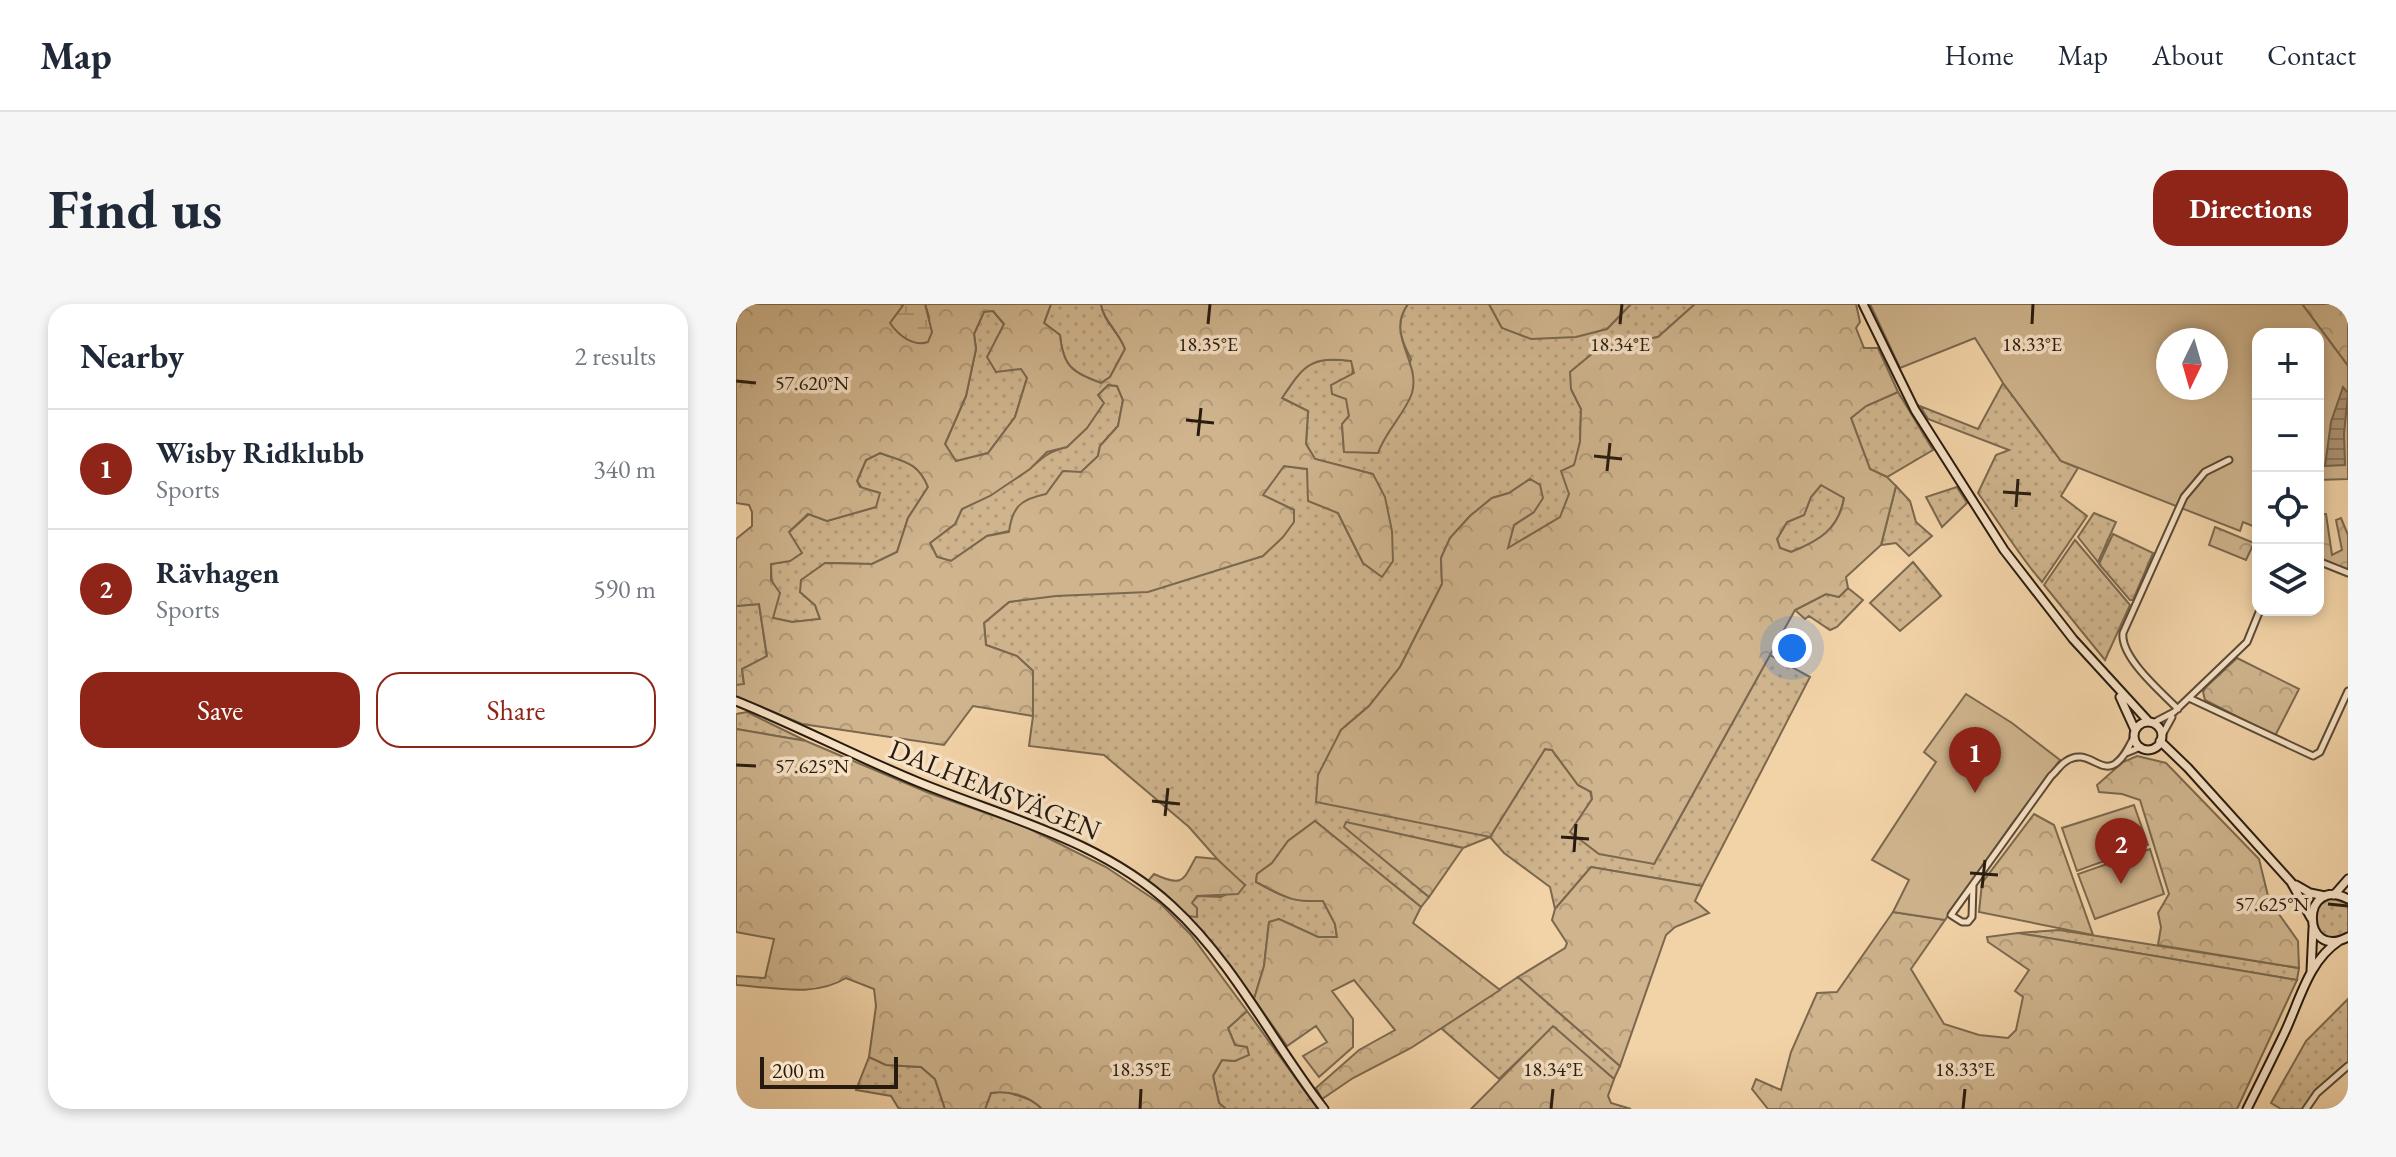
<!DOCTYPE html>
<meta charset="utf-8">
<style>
body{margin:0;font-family:"EB Garamond",serif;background:#f6f6f7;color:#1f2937}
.controls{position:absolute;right:24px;top:24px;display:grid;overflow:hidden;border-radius:16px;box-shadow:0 4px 12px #0003}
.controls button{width:72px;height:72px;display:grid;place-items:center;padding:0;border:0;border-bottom:2px solid #e0e1e3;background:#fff;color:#1f2937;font:40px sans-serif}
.compass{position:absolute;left:1420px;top:24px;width:72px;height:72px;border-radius:50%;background:#fff;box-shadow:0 4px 12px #0003;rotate:185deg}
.scale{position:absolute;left:24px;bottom:20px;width:138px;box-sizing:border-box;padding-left:8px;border:4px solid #271b0f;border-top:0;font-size:22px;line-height:28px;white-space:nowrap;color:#271b0f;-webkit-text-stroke:6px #f7e2c6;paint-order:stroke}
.you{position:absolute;left:1056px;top:344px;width:28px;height:28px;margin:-20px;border:6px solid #fff;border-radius:50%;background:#1a73e8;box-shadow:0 0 0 12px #1a73e833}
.badge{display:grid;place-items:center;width:52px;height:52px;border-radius:50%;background:#8f2418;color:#fff;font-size:26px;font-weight:700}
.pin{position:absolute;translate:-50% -66px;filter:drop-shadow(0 2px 4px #0008)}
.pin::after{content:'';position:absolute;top:42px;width:28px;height:24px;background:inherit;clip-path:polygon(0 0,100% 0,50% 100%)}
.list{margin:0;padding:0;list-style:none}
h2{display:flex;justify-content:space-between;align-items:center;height:104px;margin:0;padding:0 32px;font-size:34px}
h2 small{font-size:26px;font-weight:400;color:#747a83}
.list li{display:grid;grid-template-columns:52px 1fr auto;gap:24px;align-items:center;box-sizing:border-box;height:120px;padding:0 32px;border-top:2px solid #e0e1e3}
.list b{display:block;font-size:30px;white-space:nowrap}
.list p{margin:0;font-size:26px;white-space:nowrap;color:#747a83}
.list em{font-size:26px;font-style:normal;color:#747a83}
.actions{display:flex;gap:16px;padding:24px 32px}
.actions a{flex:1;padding:18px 0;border:2px solid #8f2418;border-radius:24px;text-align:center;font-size:28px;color:#8f2418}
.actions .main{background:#8f2418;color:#fff}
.icon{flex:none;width:44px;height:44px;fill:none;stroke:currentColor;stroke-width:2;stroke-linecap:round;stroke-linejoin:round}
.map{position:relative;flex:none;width:1612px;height:805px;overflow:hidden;border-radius:24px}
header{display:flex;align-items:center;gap:48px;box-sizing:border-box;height:112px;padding:0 40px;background:#fff;border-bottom:2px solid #e0e1e3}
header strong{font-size:38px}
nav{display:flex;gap:44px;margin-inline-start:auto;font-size:28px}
.intro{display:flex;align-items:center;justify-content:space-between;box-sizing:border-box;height:192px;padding:0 48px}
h1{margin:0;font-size:56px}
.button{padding:20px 36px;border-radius:24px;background:#8f2418;color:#fff;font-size:28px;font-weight:700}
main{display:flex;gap:48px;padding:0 48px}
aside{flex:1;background:#fff;border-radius:24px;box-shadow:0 4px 12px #0003}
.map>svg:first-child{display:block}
</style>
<header>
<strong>Map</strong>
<nav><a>Home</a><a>Map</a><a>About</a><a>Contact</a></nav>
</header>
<div class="intro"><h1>Find us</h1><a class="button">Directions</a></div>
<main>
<aside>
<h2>Nearby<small>2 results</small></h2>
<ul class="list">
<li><span class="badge">1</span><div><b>Wisby Ridklubb</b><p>Sports</p></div><em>340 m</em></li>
<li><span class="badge">2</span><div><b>Rävhagen</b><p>Sports</p></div><em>590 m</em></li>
</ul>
<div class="actions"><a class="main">Save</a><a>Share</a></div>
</aside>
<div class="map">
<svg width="1612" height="805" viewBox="0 0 1612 805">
<defs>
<pattern id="grass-dots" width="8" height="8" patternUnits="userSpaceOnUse" patternTransform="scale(2)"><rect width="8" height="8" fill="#cfb48d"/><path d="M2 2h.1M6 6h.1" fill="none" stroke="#b29a78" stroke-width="1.8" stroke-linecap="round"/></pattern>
<pattern id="forest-crowns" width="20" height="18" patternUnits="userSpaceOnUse" patternTransform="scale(2)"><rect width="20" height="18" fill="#cfb48d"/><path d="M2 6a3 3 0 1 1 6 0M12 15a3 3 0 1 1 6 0" fill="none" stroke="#b29a78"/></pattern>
<pattern id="wetland-marsh" width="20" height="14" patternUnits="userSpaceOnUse" patternTransform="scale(2)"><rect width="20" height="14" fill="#cfb48d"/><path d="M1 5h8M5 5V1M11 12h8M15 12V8" fill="none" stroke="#b29a78"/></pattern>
<pattern id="water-rules" width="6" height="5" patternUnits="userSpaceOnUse" patternTransform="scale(2)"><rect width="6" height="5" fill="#ad9473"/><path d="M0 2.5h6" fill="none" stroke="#8d785d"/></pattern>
</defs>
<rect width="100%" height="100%" fill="#f2d3a7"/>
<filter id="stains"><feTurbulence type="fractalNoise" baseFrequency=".0025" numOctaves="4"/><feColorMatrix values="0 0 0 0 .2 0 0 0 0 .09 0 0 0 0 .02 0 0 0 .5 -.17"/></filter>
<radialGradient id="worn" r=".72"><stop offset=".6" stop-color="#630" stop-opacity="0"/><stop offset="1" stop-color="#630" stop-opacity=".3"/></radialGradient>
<path fill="url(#grass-dots)" stroke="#7b684e" stroke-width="2" d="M 315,0 L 365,0 C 367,17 383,28 389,45 L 374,73 L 365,79 C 337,68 327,63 324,31 L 308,19 Z
M 672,0 L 753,0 L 766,24 L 871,25 L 895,0 L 959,0 L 922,33 L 893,39 L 835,85 L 845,105 L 844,138 L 833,190 L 825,213 L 771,245 L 778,221 L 798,208 L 794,175 L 773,189 L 756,194 L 734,212 L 714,234 L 705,254 L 706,280 L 664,363 L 633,402 L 605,426 L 754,533 L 809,445 L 816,446 L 842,481 L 854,487 L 856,495 L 835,528 L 918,560 L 1034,351 L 1074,373 L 966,582 L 855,563 L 819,605 L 814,583 L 768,549 L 754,533 L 727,544 L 610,519 L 609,523 L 693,593 L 685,603 L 579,517 L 552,537 L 536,559 L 521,570 L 520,578 C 546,593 556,598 587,597 L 599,620 L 601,634 L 582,633 L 543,615 L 533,618 L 528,662 L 518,695 L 476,639 L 451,612 L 461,612 L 455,599 L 462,592 L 485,593 L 509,581 L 490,565 L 453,523 L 368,451 L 293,442 L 297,412 L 297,367 L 281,352 L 250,341 L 248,319 L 273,298 L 482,265 L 527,252 L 558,206 L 526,191 L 548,162 L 571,165 L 589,202 L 602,209 L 627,259 L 637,170 L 579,155 L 570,140 L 572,107 L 546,94 C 568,61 574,52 616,57 C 620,78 608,88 613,112 L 606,120 L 608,147 L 642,149 L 675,55 C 665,36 658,20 672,0 Z
M 248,7 L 257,7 L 268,20 L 291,74 L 279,113 L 252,149 L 220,158 L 209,140 L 230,92 L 240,45 L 238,30 Z
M 1267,79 L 1325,157 L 1342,164 L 1325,192 L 1351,212 L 1306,278 C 1281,249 1265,221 1242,189 L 1260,151 L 1273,146 L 1192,115 L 1184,102 L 1242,125 Z
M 372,81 L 381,82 L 387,96 L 382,122 L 364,142 L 362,152 L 345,169 L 327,167 L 310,191 L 273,227 L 251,232 L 215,257 L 201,253 L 194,239 L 219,220 L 226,205 C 248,194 267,183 288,169 C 308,155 305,150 331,143 L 362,91 Z
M 1162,88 L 1197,146 L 1151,173 L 1134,165 L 1115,114 L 1130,102 Z
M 144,149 C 168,158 182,158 192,183 L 172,214 L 161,248 L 136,260 L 89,259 L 64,288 L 79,301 L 84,315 L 56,318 L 37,314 L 35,260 L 54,257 L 53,228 L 73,210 L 91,217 L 140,203 L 121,177 L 130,156 Z
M 1085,181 L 1108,194 C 1102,226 1083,237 1055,248 L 1044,244 L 1041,235 L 1051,218 L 1068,211 L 1075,193 Z
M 1160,182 L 1174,197 L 1180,218 L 1196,232 L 1173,252 L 1160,239 L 1145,241 Z
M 1221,183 L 1231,199 L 1206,223 L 1190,193 Z
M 1358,209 L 1380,218 L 1362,258 L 1342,233 Z
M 1377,230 L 1417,249 L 1397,296 L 1394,296 L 1363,260 Z
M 1339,236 L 1394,301 L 1369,356 L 1308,281 Z
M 1177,258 L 1205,292 L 1164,327 L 1134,299 Z
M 1112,284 L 1127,296 L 1101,323 L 1094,326 L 1073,312 L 1069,315 L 1059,306 L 1090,290 L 1103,293 Z
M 23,300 L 31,353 L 6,365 L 8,381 L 0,381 L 0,302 Z
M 11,408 L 70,437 L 0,425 L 0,410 Z
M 1596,594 L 1612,600 L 1612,629 L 1596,635 L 1582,627 L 1578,614 L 1582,602 Z
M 1323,626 L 1563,664 L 1561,676 L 1282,629 Z
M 782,673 L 884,762 L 878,775 L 817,723 L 763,775 L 705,724 Z
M 1612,695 L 1612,760 L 1579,789 L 1567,805 L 1545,805 L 1535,799 L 1570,737 Z
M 511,707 L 582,805 L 490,805 L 483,799 L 477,772 L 486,756 L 499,757 L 499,741 L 492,724 Z
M 133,753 L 150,761 L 185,763 L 199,775 L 209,805 L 163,805 L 155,792 L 120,786 Z
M 268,787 L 298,797 L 306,805 L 249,805 L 255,789 Z"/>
<path fill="url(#forest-crowns)" stroke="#7b684e" stroke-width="2" fill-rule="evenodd" d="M 0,0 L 168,0 L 166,1 L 193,13 L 189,0 L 315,0 L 308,19 L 324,31 C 327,63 336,68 365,79 L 374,73 L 389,45 C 383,28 367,16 365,0 L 672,0 C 649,31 685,57 676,89 C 670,108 649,128 642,149 L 608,148 L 606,120 L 613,112 L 610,95 L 596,90 L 595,81 L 618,69 L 615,57 C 574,52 568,61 546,94 L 572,107 L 570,140 L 579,155 L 637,170 L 649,193 L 656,227 L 657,257 L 646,273 L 627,259 L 602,209 L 572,197 L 571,165 L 548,162 L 527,191 L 558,206 L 558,218 L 547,233 L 527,252 L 412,288 L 320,292 L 273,298 L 248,319 L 250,341 L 281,352 L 297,367 L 297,412 L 237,402 L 208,441 L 66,420 L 0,392 L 0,381 L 8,380 L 6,365 L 31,352 L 23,300 L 0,302 L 0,235 L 16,222 L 16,208 L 13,201 L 0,199 ZM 257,7 L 268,20 L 251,53 L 260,68 L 285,65 L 291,74 L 279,113 L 252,149 L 220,157 L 209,140 L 230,92 L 240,45 L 238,30 L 248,8 ZM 372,81 L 381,82 L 387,96 L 382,122 L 364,142 L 362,152 L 345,168 L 327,167 L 310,190 C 286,195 276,202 273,228 L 251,232 L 215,257 L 201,253 L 194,239 L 219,220 L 226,205 L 254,192 L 294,165 L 311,148 L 331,143 L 351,124 L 368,99 L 362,91 ZM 144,149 C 169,158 182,158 192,183 L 172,214 L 161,248 L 136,260 L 89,259 L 65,276 L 64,288 L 79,301 L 84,315 L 56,318 L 37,314 L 44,289 L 35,276 L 35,260 L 54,257 L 66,249 L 53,228 L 72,210 L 91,217 L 140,203 L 144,189 L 124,183 L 121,177 L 130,156 Z
M 753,0 L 895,0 L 871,25 L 840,33 L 795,35 L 766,24 Z
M 959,0 L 1120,0 L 1124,18 L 1120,24 L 1128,44 L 1142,44 L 1162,88 L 1130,102 L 1115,114 L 1134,165 L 1151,173 L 1160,182 L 1145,241 L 1110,273 L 1112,284 L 1103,293 L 1090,290 L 1059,306 L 918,560 L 863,550 L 834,528 L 856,495 L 855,488 L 842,481 L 816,446 L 809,445 L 754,533 L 580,498 L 582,471 L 605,426 L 633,402 L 664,363 L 706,280 L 705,254 L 714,234 L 734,212 L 756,194 L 773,189 L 794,175 L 804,181 L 807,194 L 798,208 L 778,221 L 772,244 L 824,213 L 833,190 L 825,167 L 838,161 L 844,138 L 845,105 L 835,85 L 834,68 L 863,44 L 922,33 ZM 1085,181 L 1108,194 C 1103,225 1083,237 1055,248 L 1044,244 L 1041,235 L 1051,218 L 1068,211 L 1075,193 Z
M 1566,0 L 1612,0 L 1612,62 Z
M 1582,210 L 1590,210 L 1596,251 L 1606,246 L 1600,216 L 1605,214 L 1612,231 L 1612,265 L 1582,255 Z
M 1479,223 L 1518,239 L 1510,256 L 1473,241 Z
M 1501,354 L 1563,385 L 1539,432 L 1469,396 L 1467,388 L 1470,383 Z
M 0,425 L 70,437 L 193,489 L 290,523 L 370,563 L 425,600 L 455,631 L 511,707 L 492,724 L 499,741 L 511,743 L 513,751 L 499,757 L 486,756 L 477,772 L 483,799 L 490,805 L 306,805 C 293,792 273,786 255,789 L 249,805 L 209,805 L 199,775 L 185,763 L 150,761 L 133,753 L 140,702 L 138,685 L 110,674 C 78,694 36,683 0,681 L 0,672 L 29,674 L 38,635 L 0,628 Z
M 1401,452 L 1430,459 L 1523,555 L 1533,596 L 1562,637 L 1563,664 L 1422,641 L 1425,623 L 1422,609 L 1433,590 L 1404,496 L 1386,490 L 1363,488 L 1361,481 L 1387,458 Z
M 1298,510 L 1318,521 L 1357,631 L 1243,608 L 1246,579 Z
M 579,517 L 685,603 L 677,619 L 764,686 L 675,744 L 617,774 L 586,795 L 580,784 L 623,746 L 659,726 L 618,676 L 596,687 L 617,715 L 617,743 L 583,773 L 567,752 L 591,738 L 580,722 L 551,742 L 518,695 L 528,662 L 533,618 L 543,615 L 582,633 L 601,633 L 599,620 L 587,597 C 552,598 550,593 520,578 L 521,570 L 536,559 L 552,537 Z
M 610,518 L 727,544 L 693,593 L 608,523 Z
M 460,553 L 481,555 L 509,581 L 502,590 L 461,592 L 456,599 L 461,604 L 461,613 L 451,612 L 412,577 L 418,570 C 448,584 447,576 460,553 Z
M 855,563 L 966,582 L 959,597 L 973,609 L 939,623 L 930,631 L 884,762 L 782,673 L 829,644 L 831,639 L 816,616 L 819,605 Z
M 1157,608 L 1209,616 L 1175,665 L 1208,720 L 1243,731 L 1272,734 L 1280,726 L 1287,693 L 1279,687 L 1293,666 L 1252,638 L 1251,633 L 1282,629 L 1561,676 L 1501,805 L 1032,805 L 1016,785 L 1020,775 L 1045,786 L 1055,748 L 1081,689 L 1101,688 Z
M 817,722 L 878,775 L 872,792 L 875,799 L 895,805 L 735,805 Z"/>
<path fill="url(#wetland-marsh)" stroke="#7b684e" stroke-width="2" d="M 168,0 L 189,0 L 196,28 L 192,38 C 177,43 162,31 154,19 Z"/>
<path fill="#cfb48d" stroke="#7b684e" stroke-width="2" fill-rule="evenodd" d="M 1134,0 L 1566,0 L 1612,62 L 1612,175 L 1582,176 L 1582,30 L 1522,30 L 1522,224 L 1507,218 L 1504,227 L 1325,157 L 1267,79 L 1239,34 L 1164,64 ZM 1432,36 L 1480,36 L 1480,84 L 1432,84 Z
M 1230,390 L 1276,419 L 1324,456 L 1275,521 L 1209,616 L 1157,608 L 1173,576 L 1136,556 L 1200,458 L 1188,448 Z
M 1398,501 L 1412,541 L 1341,567 L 1326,524 Z
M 1414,545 L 1428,590 L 1359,615 L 1342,570 Z"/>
<path fill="url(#water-rules)" stroke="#77644b" stroke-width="2" d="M 1607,83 L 1612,89 L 1608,130 L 1609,161 L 1589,162 L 1595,118 Z"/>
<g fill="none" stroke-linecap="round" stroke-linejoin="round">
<g stroke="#5a4935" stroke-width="9">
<path id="street" d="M 1582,257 L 1612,269
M 1453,394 L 1577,452 L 1584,448 L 1612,387
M 1442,405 C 1425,388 1384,353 1387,329 L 1448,193 L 1469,168 L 1493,156
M 1417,419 L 1438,408 L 1511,338 L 1524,306
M 1425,433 L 1436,413
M 1390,449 L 1405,443
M 1237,581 L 1236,613 L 1232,618 L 1226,618 L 1215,611 L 1315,472 C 1320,468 1324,461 1329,458 C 1350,442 1364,470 1379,460 C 1389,453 1393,442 1398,433
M 1570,805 L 1581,789 L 1612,762"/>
</g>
<g stroke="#271b0f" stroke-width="11">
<path id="secondary" d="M 1127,0 L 1179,106 L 1268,246 L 1337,335 L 1413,418
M 1384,393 L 1399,426
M 0,397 C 62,422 121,453 182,478 C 270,514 365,536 436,602 C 499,660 536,738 588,805
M1398 432a14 14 0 1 1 28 0a14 14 0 1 1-28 0Z
M 1424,437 L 1452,464 L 1555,578 L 1575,614
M 1560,581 L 1574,589 L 1589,592
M 1598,591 L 1612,575
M 1612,595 C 1565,570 1564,658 1612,633
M 1575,667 L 1577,624
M 1511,805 C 1523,781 1535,757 1547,732 C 1563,700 1571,658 1603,637"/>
</g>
<use href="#street" stroke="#f7e2c6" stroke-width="5"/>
<use href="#secondary" stroke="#f7e2c6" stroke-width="7"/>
</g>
<path fill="none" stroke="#271b0f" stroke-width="3" d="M 472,20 L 474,0M 884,20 L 886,0M 1296,20 L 1297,0M 0,77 L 20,79M 450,116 L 478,119M 462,132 L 465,104M 858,152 L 886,155M 871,167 L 874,139M 1267,188 L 1295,190M 1280,203 L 1282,175M 0,461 L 20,462M 416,497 L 444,500M 429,512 L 432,484M 825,533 L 853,535M 838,548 L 840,520M 1234,569 L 1262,571M 1246,584 L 1249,556M 1592,600 L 1612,602M 404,805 L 405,785M 815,805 L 817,785M 1227,805 L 1229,785"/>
<g text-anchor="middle" stroke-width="7" stroke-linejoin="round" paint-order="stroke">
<g font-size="28" fill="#271b0f" stroke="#f7e2c6">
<text transform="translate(259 485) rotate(22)" y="10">DALHEMSVÄGEN</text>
</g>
</g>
<g font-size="20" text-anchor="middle" fill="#271b0f" stroke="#f7e2c6" stroke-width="7" stroke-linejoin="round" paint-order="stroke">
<text x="472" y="47">18.35°E</text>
<text x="884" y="47">18.34°E</text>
<text x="1296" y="47">18.33°E</text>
<text x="76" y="86">57.620°N</text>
<text x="76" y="469">57.625°N</text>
<text x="1536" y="607">57.625°N</text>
<text x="405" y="772">18.35°E</text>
<text x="817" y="772">18.34°E</text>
<text x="1229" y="772">18.33°E</text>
</g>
<rect width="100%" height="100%" filter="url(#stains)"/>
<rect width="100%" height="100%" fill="url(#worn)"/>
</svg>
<div class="controls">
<button>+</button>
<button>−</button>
<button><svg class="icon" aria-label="locate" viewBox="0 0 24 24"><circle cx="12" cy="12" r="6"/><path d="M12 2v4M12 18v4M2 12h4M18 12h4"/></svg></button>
<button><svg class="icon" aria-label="layers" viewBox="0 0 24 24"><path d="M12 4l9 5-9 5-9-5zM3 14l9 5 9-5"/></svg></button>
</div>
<svg class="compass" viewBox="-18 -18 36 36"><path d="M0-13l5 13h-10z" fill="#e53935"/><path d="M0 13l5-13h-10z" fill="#747a83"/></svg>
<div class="scale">200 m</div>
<div class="you"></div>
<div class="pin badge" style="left:1239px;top:489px">1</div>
<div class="pin badge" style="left:1385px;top:580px">2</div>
</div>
</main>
